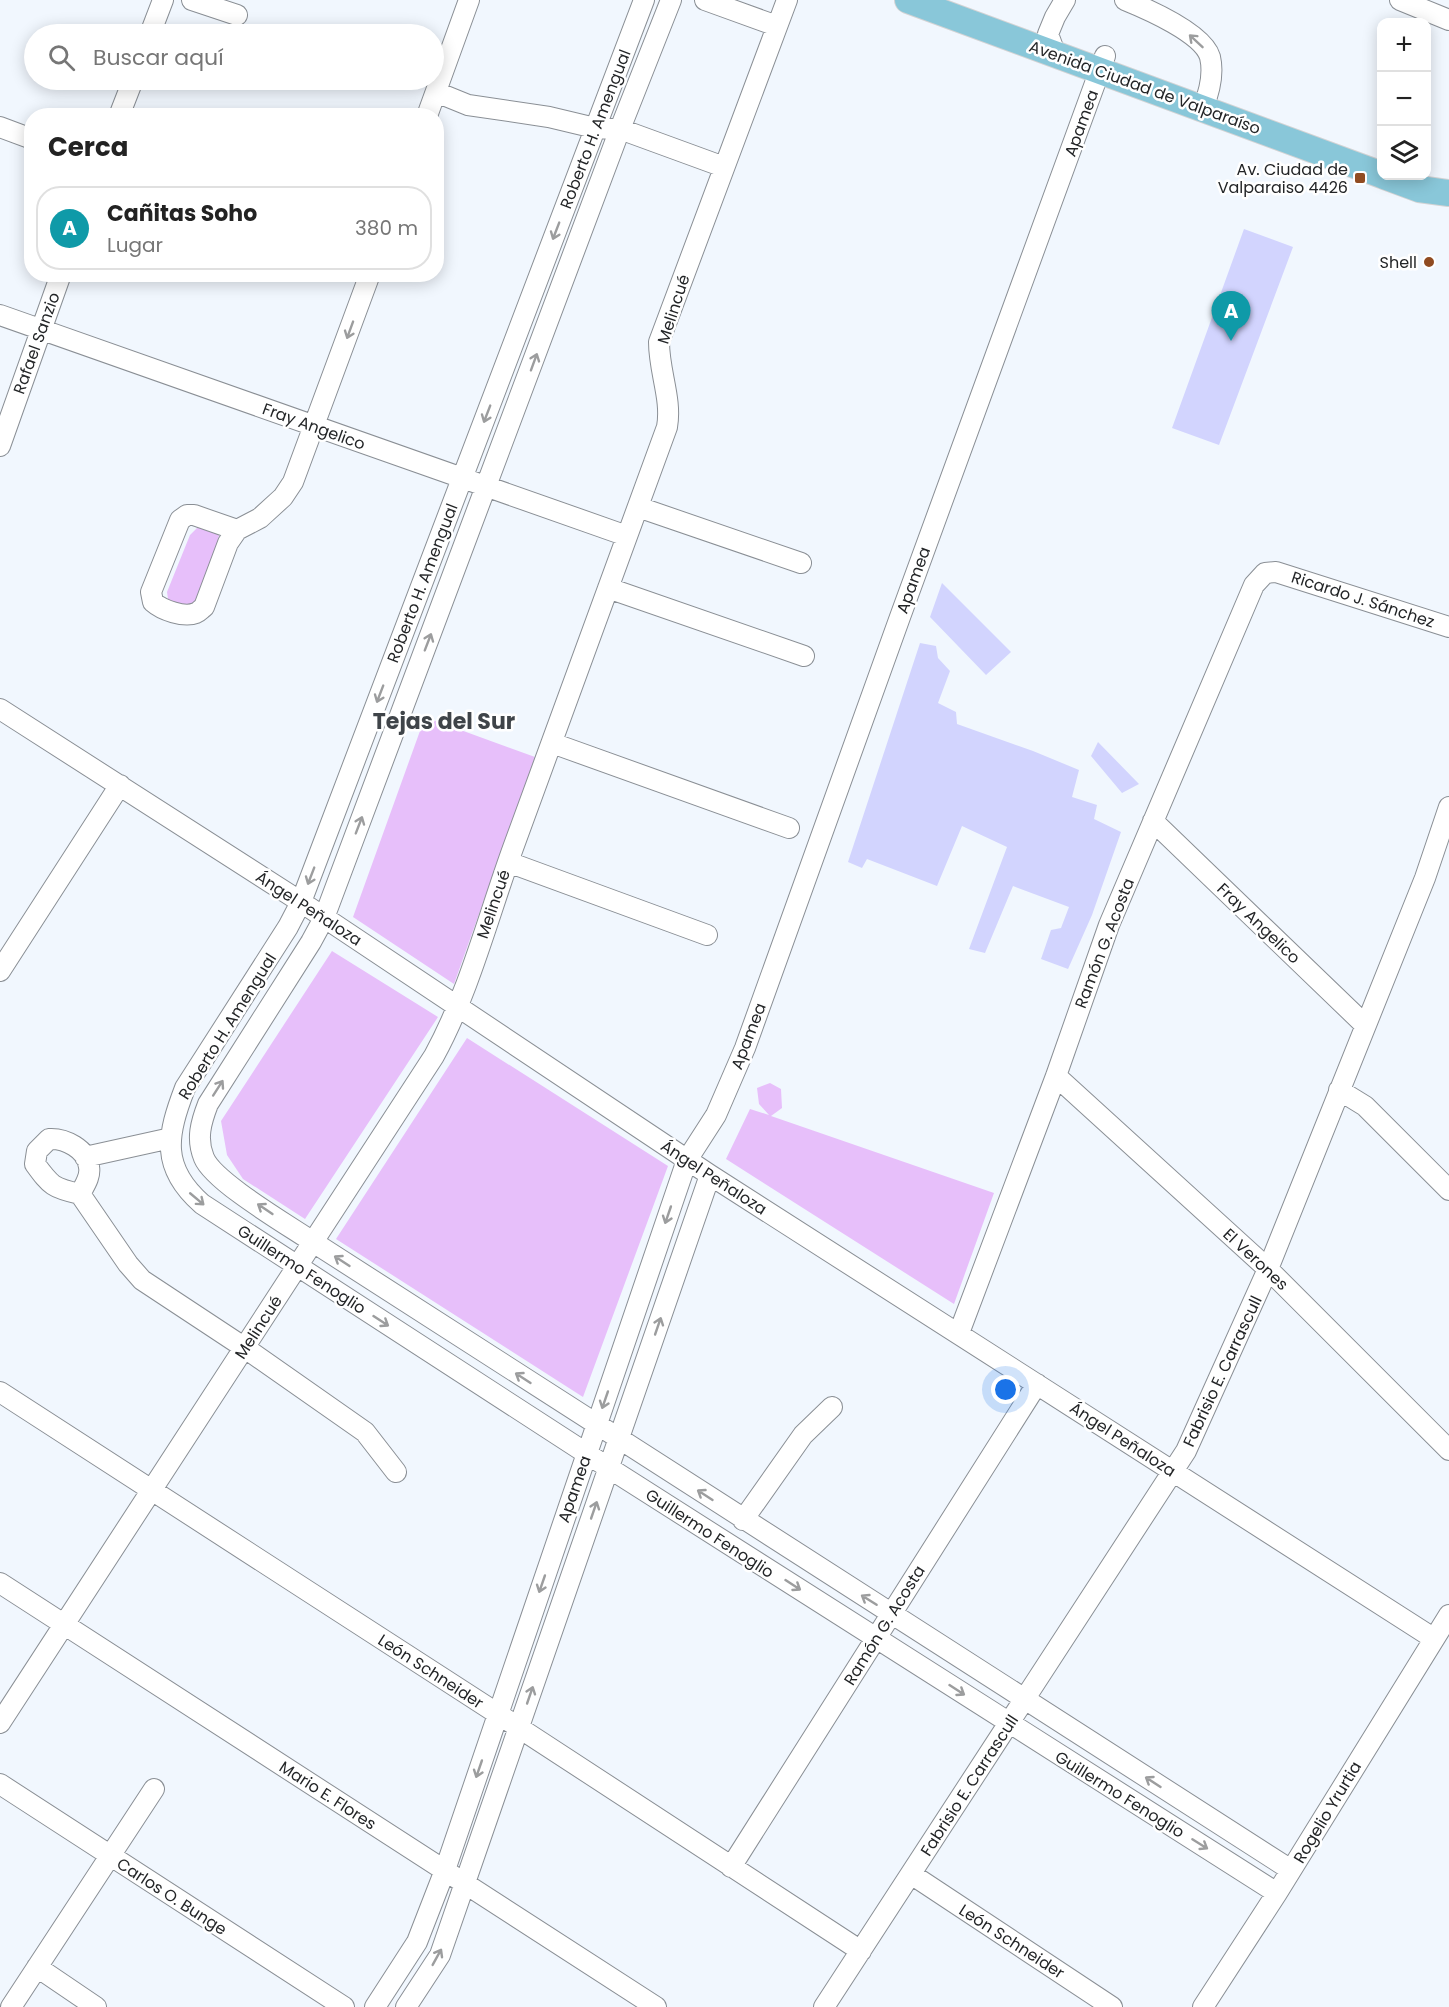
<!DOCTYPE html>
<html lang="es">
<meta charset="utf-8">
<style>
body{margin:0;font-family:Poppins,sans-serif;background:#f2f2f2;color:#222}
.controls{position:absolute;right:18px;top:18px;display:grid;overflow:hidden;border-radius:12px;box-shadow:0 3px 15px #0003}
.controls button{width:54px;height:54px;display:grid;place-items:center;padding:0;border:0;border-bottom:2px solid #e0e0e0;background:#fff;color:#222;font:30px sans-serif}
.you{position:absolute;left:1006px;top:1390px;width:21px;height:21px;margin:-15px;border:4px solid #fff;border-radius:50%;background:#1a73e8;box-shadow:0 0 0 9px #1a73e833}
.badge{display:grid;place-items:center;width:39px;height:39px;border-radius:50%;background:#b45309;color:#fff;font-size:20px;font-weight:700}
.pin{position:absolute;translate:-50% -50px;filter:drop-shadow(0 2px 3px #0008)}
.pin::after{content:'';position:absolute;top:32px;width:21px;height:18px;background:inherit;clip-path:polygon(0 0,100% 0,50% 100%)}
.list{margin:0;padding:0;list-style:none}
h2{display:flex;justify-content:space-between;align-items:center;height:78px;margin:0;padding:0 24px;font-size:26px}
h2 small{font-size:20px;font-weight:400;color:#767676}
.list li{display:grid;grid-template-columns:39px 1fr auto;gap:18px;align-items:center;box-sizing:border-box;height:84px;margin:0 12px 12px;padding:0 12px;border:2px solid #e0e0e0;border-radius:24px}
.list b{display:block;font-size:22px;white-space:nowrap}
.list p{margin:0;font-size:20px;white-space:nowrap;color:#767676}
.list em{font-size:20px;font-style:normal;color:#767676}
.icon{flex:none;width:33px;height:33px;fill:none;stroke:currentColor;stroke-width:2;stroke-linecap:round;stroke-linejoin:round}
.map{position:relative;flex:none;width:1449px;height:2007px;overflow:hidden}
.search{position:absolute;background:#fff;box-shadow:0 3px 15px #0003;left:24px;top:24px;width:420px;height:66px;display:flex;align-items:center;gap:15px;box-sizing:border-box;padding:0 21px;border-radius:33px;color:#767676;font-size:22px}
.panel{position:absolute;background:#fff;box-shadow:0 3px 15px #0003;left:24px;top:108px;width:420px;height:174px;border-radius:24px}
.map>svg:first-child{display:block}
</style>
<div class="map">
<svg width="1449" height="2007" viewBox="0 0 1449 2007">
<rect width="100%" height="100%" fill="#f1f7fe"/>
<path fill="#e7bffa" d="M 204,524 L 211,527 L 219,535 L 218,544 L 198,600 L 191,607 L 175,604 L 168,599 L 167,592 L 190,535 L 197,528 Z
M 425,717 L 535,757 L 454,984 L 353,917 Z
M 332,951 L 438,1017 L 305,1219 L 243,1179 L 227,1155 L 221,1121 Z
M 467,1038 L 668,1166 L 583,1397 L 336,1239 Z
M 770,1083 L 781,1089 L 782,1108 L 771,1116 L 994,1193 L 954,1304 L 726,1159 L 750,1109 L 769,1115 L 759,1104 L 757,1088 Z"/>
<path fill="#d2d4fe" d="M 1244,229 L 1293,247 L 1219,445 L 1172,428 Z
M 942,583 L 1011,652 L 986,675 L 930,617 Z
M 920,643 L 936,646 L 938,658 L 950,671 L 938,703 L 956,712 L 957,724 L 1033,751 L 1079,770 L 1072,797 L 1097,805 L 1094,819 L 1121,832 L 1092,915 L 1068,969 L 1041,959 L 1051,930 L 1061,928 L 1069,907 L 1013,886 L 985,953 L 969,949 L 1007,847 L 962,826 L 937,886 L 867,859 L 862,868 L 848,862 Z
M 1098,742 L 1139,784 L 1122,793 L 1091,756 Z"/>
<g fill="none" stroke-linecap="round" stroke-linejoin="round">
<g stroke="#8a8f95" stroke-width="22">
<path id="minor" d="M 192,0 L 237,15
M 644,0 L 301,902 L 288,927 L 185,1088 C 167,1135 160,1167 202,1204 L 609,1468 L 1277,1893
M 671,0 L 620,129 L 324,918 L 311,942 L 208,1104 C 201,1122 196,1139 204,1158 C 214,1182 288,1225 313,1242 L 1291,1870
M 705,0 L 777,26
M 1125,0 C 1147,9 1203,33 1210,57 C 1214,74 1209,93 1203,108
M 1400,0 L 1449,20
M 150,34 L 163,0
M 1055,53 L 1048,34 L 1055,17 L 1065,0
M 436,92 L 468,105 L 549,117 L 595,128 L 620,129 L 724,167
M 119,116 L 133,80
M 427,116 L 469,0
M 0,127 L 32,139
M 0,315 L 627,536
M 0,446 L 61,274
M 638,507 L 801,563
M 237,530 L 194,515 L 187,515 L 180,520 L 151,592 L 153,602 C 162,610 184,618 196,613 C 199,612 201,609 204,607 L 228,543 L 237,530 L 260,518 L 283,497 L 293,482 L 370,274
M 608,588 L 804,656
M 0,709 L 301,902 L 710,1175 L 1433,1638
M 552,743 L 789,828
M 1153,821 L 1365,1025
M 508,862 L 707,935
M 0,971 L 120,785
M 1056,1076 L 1268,1269 L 1449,1450
M 1339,1090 L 1365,1106 L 1449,1190
M 85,1157 L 171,1138
M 80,1194 C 84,1186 91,1177 89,1167 C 87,1149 65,1138 49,1139 L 37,1151 L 35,1164 C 51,1186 53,1188 80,1194 L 128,1264 L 142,1280 L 245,1348 L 365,1432 L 396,1472
M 959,1333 L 1056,1076 L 1109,925 L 1254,585 L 1265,573 L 1276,572 L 1449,627
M 0,1392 L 498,1714 L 861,1951
M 743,1520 L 803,1435 L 832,1407
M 0,1583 L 656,2007
M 0,1723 L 434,1056 C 469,992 488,917 513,848 C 564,708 616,568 667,427 C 672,399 659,372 659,342 L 787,0
M 0,1784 L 344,2007
M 731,1867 L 1037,1384
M 911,1874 L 1112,2007
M 37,1967 L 96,2007
M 11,2007 L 154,1789
M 375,2007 L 417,1942 L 445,1870 L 687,1160 L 716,1115 L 745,1048 L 900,617 L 1105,56
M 406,2007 L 440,1955 L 710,1175
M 824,2007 L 1186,1451 L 1268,1269 L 1425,878 L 1449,807
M 1203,2007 L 1277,1893 L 1449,1615"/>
</g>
<g stroke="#d3d3d4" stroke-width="28">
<path id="major" d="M 908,0 L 1382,175
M 1384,176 L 1419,189 L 1449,193"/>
</g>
<use href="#minor" stroke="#fff" stroke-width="20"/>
<use href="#major" stroke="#89c7d9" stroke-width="26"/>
</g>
<defs><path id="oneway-shaft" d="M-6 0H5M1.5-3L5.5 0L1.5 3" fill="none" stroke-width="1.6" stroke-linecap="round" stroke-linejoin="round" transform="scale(1.5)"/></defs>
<g stroke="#9c9d9e">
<use href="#oneway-shaft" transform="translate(1196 41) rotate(-137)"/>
<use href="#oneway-shaft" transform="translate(556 231) rotate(111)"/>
<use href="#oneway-shaft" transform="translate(350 330) rotate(110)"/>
<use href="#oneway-shaft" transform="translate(534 362) rotate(-70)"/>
<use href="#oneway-shaft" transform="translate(487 414) rotate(111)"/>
<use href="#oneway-shaft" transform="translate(428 642) rotate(-69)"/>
<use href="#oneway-shaft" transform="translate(380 694) rotate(111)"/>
<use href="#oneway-shaft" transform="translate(359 825) rotate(-69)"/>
<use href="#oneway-shaft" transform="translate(311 876) rotate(111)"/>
<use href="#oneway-shaft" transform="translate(218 1088) rotate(-57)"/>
<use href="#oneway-shaft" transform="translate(197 1199) rotate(40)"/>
<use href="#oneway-shaft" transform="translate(265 1209) rotate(-146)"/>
<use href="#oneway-shaft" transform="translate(668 1215) rotate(109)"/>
<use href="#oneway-shaft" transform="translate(342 1261) rotate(-147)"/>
<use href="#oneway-shaft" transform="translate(381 1321) rotate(33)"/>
<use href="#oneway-shaft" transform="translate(658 1326) rotate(-71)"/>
<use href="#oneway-shaft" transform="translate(523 1378) rotate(-147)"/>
<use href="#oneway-shaft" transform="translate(605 1400) rotate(109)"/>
<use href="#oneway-shaft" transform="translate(705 1495) rotate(-147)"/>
<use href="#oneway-shaft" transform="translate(594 1510) rotate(-71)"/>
<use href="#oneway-shaft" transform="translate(542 1584) rotate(109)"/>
<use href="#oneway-shaft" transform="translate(793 1585) rotate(33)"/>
<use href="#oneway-shaft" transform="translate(869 1600) rotate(-148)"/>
<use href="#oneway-shaft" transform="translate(957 1690) rotate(33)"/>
<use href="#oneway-shaft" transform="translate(530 1695) rotate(-71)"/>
<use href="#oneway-shaft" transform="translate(479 1769) rotate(109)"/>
<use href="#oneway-shaft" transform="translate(1153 1782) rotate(-147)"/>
<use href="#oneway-shaft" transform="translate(1200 1844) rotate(32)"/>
<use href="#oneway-shaft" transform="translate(437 1957) rotate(-61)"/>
</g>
<g fill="#904b21" stroke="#fff" stroke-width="2">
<rect x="1354" y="172" width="12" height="12" rx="3"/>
<circle cx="1429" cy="262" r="6"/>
</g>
<g text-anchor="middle" stroke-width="5" stroke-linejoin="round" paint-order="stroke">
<g font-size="16" fill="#232527" stroke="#fff">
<text transform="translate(1145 87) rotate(20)" y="6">Avenida Ciudad de Valparaíso</text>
<text transform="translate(1081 123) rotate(-70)" y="6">Apamea</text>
<text transform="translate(595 129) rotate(-69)" y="6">Roberto H. Amengual</text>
<text transform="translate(673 309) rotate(-72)" y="6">Melincué</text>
<text transform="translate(36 343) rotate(-70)" y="6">Rafael Sanzio</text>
<text transform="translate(314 426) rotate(20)" y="6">Fray Angelico</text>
<text transform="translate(913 580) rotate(-70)" y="6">Apamea</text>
<text transform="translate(422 583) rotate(-69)" y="6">Roberto H. Amengual</text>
<text transform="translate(1363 599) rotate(18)" y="6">Ricardo J. Sánchez</text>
<text transform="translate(493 904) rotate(-71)" y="6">Melincué</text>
<text transform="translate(309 908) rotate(33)" y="6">Ángel Peñaloza</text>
<text transform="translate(1259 923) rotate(44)" y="6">Fray Angelico</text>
<text transform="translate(1104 943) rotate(-69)" y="6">Ramón G. Acosta</text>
<text transform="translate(227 1026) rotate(-58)" y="6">Roberto H. Amengual</text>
<text transform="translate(748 1036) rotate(-69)" y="6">Apamea</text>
<text transform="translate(714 1177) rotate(33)" y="6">Ángel Peñaloza</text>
<text transform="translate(1256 1259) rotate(43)" y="6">El Verones</text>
<text transform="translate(302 1269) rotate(33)" y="6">Guillermo Fenoglio</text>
<text transform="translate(258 1327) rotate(-57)" y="6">Melincué</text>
<text transform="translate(1222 1371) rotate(-65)" y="6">Fabrisio E. Carrascull</text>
<text transform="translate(1123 1439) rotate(33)" y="6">Ángel Peñaloza</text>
<text transform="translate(574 1489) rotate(-71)" y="6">Apamea</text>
<text transform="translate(710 1533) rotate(33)" y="6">Guillermo Fenoglio</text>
<text transform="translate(884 1625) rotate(-58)" y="6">Ramón G. Acosta</text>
<text transform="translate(431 1671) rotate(33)" y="6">León Schneider</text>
<text transform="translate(969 1785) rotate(-57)" y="6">Fabrisio E. Carrascull</text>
<text transform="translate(1120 1794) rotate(32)" y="6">Guillermo Fenoglio</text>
<text transform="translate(328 1795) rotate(33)" y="6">Mario E. Flores</text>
<text transform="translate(1327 1812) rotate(-59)" y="6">Rogelio Yrurtia</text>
<text transform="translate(172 1896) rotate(33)" y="6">Carlos O. Bunge</text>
<text transform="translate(1012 1941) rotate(33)" y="6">León Schneider</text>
</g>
<g font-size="16" fill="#232527" stroke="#fff" text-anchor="end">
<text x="1348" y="175">Av. Ciudad de<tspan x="1348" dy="18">Valparaiso 4426</tspan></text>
<text x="1417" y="268">Shell</text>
</g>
<g font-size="22" font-weight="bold" fill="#3f4449" stroke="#fff">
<text x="444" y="729">Tejas del Sur</text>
</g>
</g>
</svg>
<div class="controls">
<button>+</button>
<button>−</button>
<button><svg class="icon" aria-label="layers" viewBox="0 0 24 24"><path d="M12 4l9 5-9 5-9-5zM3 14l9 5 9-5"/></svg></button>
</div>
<div class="you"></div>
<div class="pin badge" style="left:1231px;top:341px;background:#0f9aa8">A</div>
<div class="search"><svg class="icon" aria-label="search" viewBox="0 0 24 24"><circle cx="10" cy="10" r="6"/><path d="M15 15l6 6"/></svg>Buscar aquí</div>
<section class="panel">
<h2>Cerca<small></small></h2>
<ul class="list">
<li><span class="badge" style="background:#0f9aa8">A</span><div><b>Cañitas Soho</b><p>Lugar</p></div><em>380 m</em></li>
</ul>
</section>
</div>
